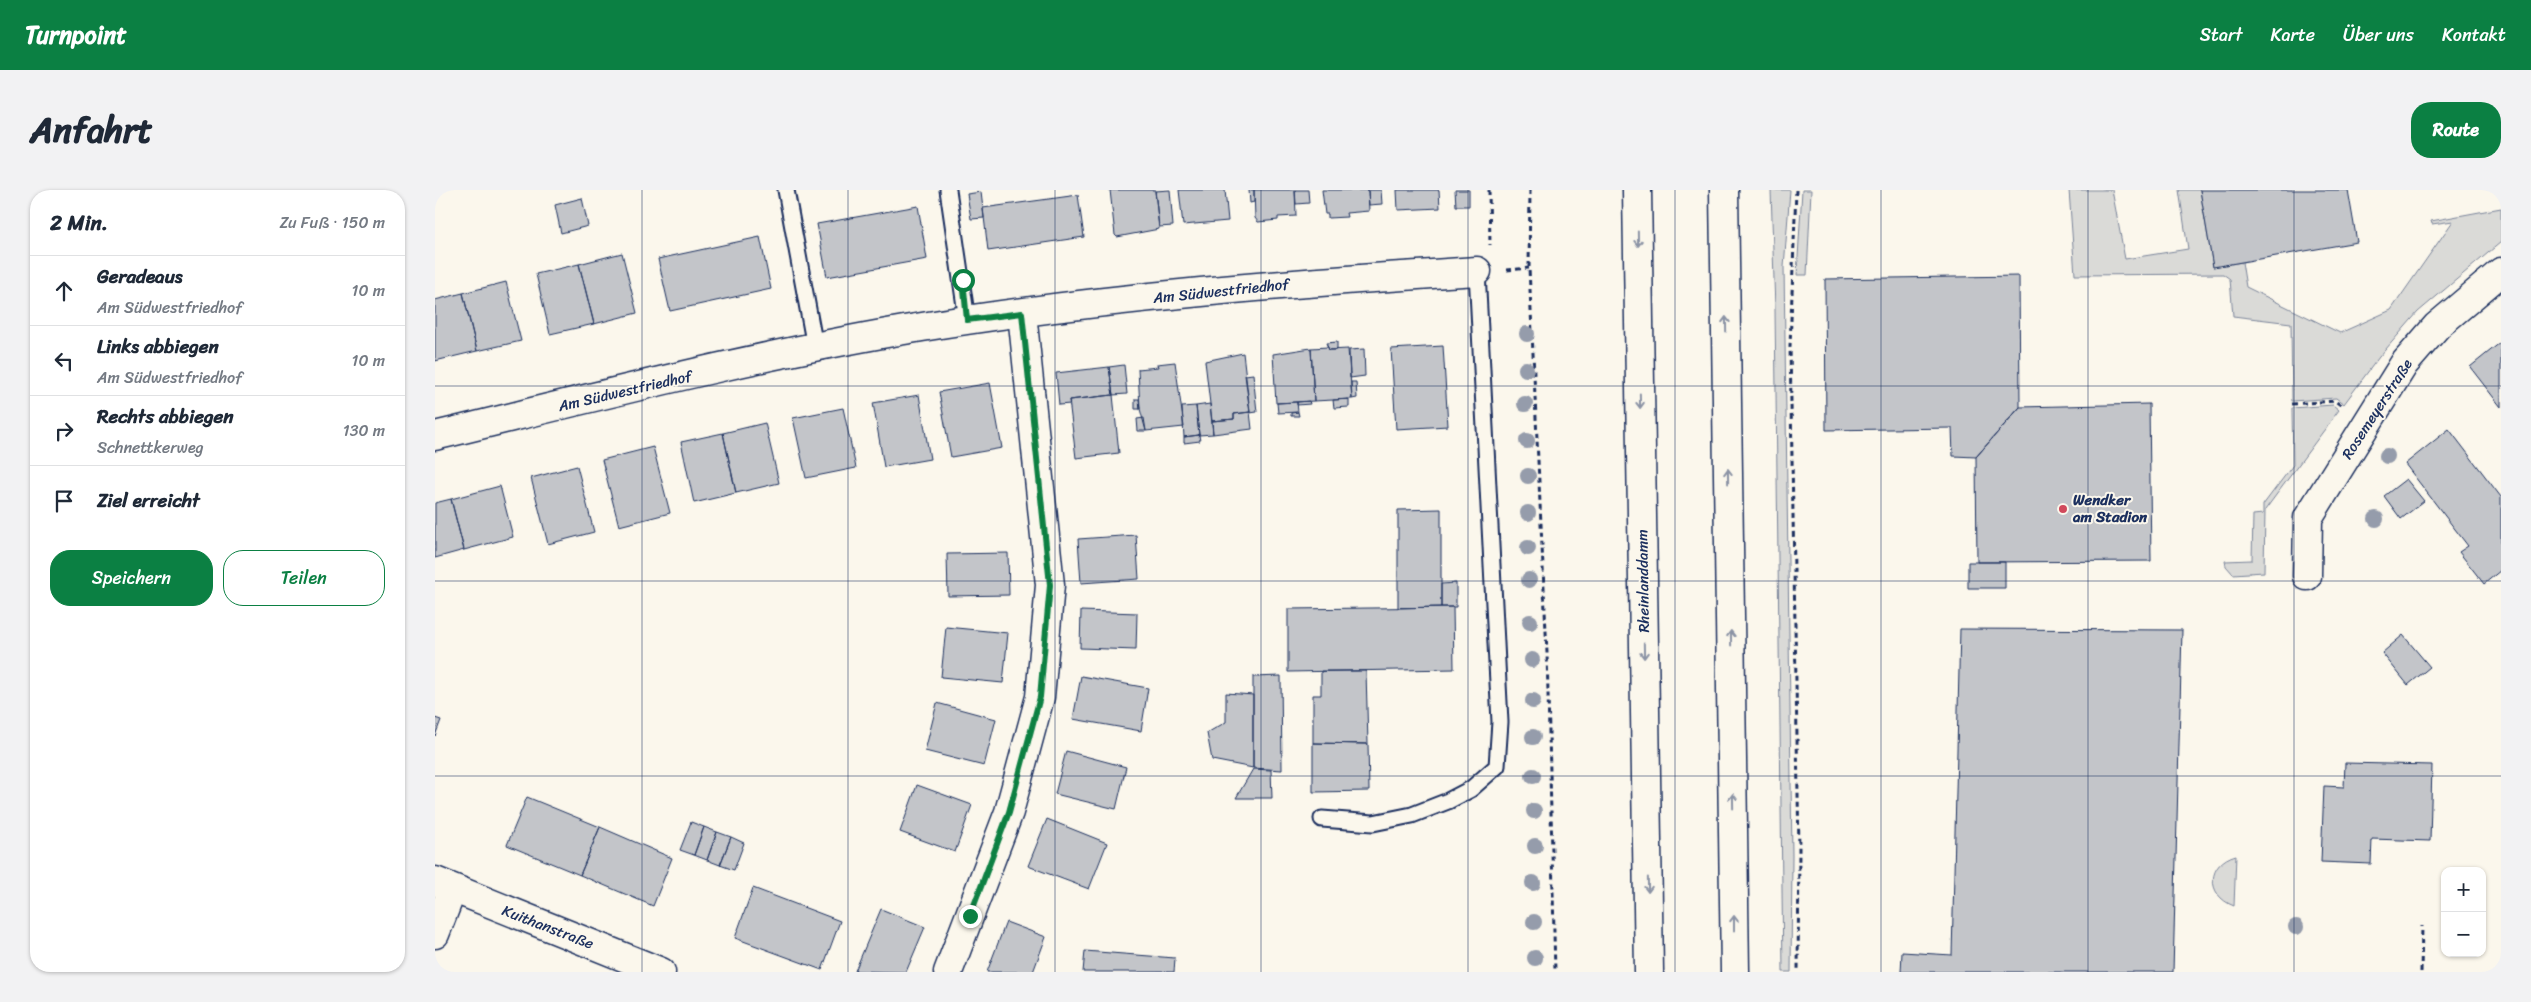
<!DOCTYPE html>
<html lang="de">
<meta charset="utf-8">
<style>
body{margin:0;font-family:Sriracha,sans-serif;background:#f2f2f3;color:#1f2937}
.controls{position:absolute;right:15px;bottom:15px;display:grid;overflow:hidden;border-radius:10px;box-shadow:0 1px 4px #0004}
.controls button{width:45px;height:45px;display:grid;place-items:center;padding:0;border:0;border-bottom:1px solid #e0e1e3;background:#fff;color:#1f2937;font:25px sans-serif}
.stop{position:absolute;width:15px;height:15px;margin:-11px;border:4px solid #0b8043;border-radius:50%;background:#fff}
.stop.end{background:#0b8043;border-color:#fff;box-shadow:0 1px 5px #0008}
.list{margin:0;padding:0;list-style:none}
h2{display:flex;justify-content:space-between;align-items:center;height:65px;margin:0;padding:0 20px;font-size:21px}
h2 small{font-size:16px;font-weight:400;color:#747a83}
.list li{display:grid;grid-template-columns:32px 1fr auto;gap:15px;align-items:center;box-sizing:border-box;height:70px;padding:0 20px;border-top:1px solid #e0e1e3}
.list b{display:block;font-size:19px;white-space:nowrap}
.list p{margin:0;font-size:16px;white-space:nowrap;color:#747a83}
.list em{font-size:16px;font-style:normal;color:#747a83}
.actions{display:flex;gap:10px;padding:15px 20px}
.actions a{flex:1;padding:11px 0;border:1px solid #0b8043;border-radius:20px;text-align:center;font-size:18px;color:#0b8043}
.actions .main{background:#0b8043;color:#fff}
.icon{flex:none;width:28px;height:28px;fill:none;stroke:currentColor;stroke-width:2;stroke-linecap:round;stroke-linejoin:round}
.map{position:relative;flex:none;width:2066px;height:782px;overflow:hidden;border-radius:20px}
header{display:flex;align-items:center;gap:30px;box-sizing:border-box;height:70px;padding:0 25px;background:#0b8043;color:#fff}
header strong{font-size:24px}
nav{display:flex;gap:28px;margin-inline-start:auto;font-size:18px}
.intro{display:flex;align-items:center;justify-content:space-between;box-sizing:border-box;height:120px;padding:0 30px}
h1{margin:0;font-size:35px}
.button{padding:12px 22px;border-radius:20px;background:#0b8043;color:#fff;font-size:18px;font-weight:700}
main{display:flex;gap:30px;padding:0 30px}
aside{flex:1;background:#fff;border-radius:20px;box-shadow:0 1px 4px #0004}
.map>svg:first-child{display:block}
</style>
<header>
<strong>Turnpoint</strong>
<nav><a>Start</a><a>Karte</a><a>Über uns</a><a>Kontakt</a></nav>
</header>
<div class="intro"><h1>Anfahrt</h1><a class="button">Route</a></div>
<main>
<aside>
<h2>2 Min.<small>Zu Fuß · 150 m</small></h2>
<ul class="list">
<li><svg class="icon" aria-label="ahead" viewBox="0 0 24 24"><path d="M12 20V5M6 11l6-6 6 6"/></svg><div><b>Geradeaus</b><p>Am Südwestfriedhof</p></div><em>10 m</em></li>
<li><svg class="icon" aria-label="left" viewBox="0 0 24 24"><path d="M17 20v-9H6M10 6l-5 5 5 5"/></svg><div><b>Links abbiegen</b><p>Am Südwestfriedhof</p></div><em>10 m</em></li>
<li><svg class="icon" aria-label="right" viewBox="0 0 24 24"><path d="M7 20v-9h11M14 6l5 5-5 5"/></svg><div><b>Rechts abbiegen</b><p>Schnettkerweg</p></div><em>130 m</em></li>
<li><svg class="icon" aria-label="arrive" viewBox="0 0 24 24"><path d="M6 21V4h12l-3 4 3 4H6"/></svg><div><b>Ziel erreicht</b></div></li>
</ul>
<div class="actions"><a class="main">Speichern</a><a>Teilen</a></div>
</aside>
<div class="map">
<svg width="2066" height="782" viewBox="0 0 2066 782">
<rect width="100%" height="100%" fill="#fbf7ec"/>
<filter id="ink" filterUnits="userSpaceOnUse"><feTurbulence type="fractalNoise" baseFrequency=".02" numOctaves="2"/><feDisplacementMap in="SourceGraphic" scale="10" xChannelSelector="R" yChannelSelector="G"/><feConvolveMatrix kernelMatrix="1 2 1 2 8 2 1 2 1" color-interpolation-filters="sRGB"/></filter>
<g filter="url(#ink)">
<path fill="#dadad7" stroke="#7a849a" d="M 1336,0 L 1355,0 L 1349,77 L 1357,666 L 1356,782 L 1348,782 L 1340,119 Z
M 1367,0 L 1376,0 L 1372,85 L 1362,85 Z
M 1634,0 L 1677,0 L 1690,69 L 1753,59 L 1744,0 L 1765,0 L 1778,77 L 1807,72 L 1811,97 L 1905,143 L 1956,120 L 2018,31 L 1997,34 L 1996,31 L 2066,18 L 2066,52 L 1983,122 L 1944,167 L 1909,214 L 1901,208 L 1857,211 L 1856,133 L 1798,126 L 1795,89 L 1788,84 L 1640,85 Z
M 1898,215 L 1904,220 L 1830,320 L 1829,382 L 1798,384 L 1791,376 L 1790,371 L 1817,370 L 1818,325 L 1828,324 L 1828,315 L 1858,275 L 1857,218 Z
M 1801,665 L 1799,716 C 1770,705 1772,673 1801,665 Z"/>
<path fill="#c3c5c9" stroke="#1b2f5e" d="M 675,0 L 720,0 L 724,39 L 682,47 L 680,45 Z
M 735,0 L 738,36 L 724,37 L 720,1 Z
M 744,0 L 790,0 L 793,31 L 748,35 Z
M 814,0 L 819,0 L 819,12 L 815,13 Z
M 819,0 L 860,0 L 861,26 L 843,27 L 843,30 L 823,32 L 820,28 Z
M 860,0 L 873,0 L 874,13 L 861,14 Z
M 887,0 L 933,0 L 934,21 L 911,23 L 912,27 L 893,28 L 893,24 L 890,24 Z
M 933,0 L 946,0 L 947,14 L 934,15 Z
M 962,0 L 1004,0 L 1005,18 L 963,20 Z
M 1020,0 L 1034,0 L 1034,16 L 1021,16 Z
M 1765,0 L 1913,0 L 1922,52 L 1778,77 Z
M 546,2 L 549,28 L 536,29 L 532,4 Z
M 643,5 L 649,47 L 553,61 L 548,18 Z
M 147,8 L 153,36 L 126,43 L 120,15 Z
M 483,16 L 492,69 L 392,87 L 382,34 Z
M 325,47 L 336,99 L 235,121 L 223,69 Z
M 187,63 L 202,123 L 159,134 L 144,74 Z
M 144,74 L 159,134 L 115,144 L 101,84 Z
M 1584,86 L 1585,217 L 1541,267 L 1518,266 L 1517,238 L 1391,240 L 1390,89 Z
M 71,92 L 86,151 L 42,161 L 28,103 Z
M 28,103 L 42,161 L 0,171 L 0,110 Z
M 902,152 L 902,160 L 894,160 L 891,153 Z
M 2066,152 L 2066,217 L 2035,177 Z
M 1008,156 L 1013,236 L 961,239 L 956,159 Z
M 893,157 L 894,160 L 913,159 L 917,209 L 879,211 L 876,158 Z
M 876,158 L 879,211 L 841,213 L 838,164 Z
M 929,159 L 930,186 L 915,188 L 914,160 Z
M 808,163 L 815,222 L 799,224 L 799,229 L 777,231 L 770,171 Z
M 740,172 L 749,237 L 711,241 L 705,219 L 703,179 L 723,177 L 722,174 Z
M 689,175 L 692,204 L 678,205 L 674,177 Z
M 674,177 L 678,205 L 634,210 L 635,214 L 624,215 L 621,183 Z
M 818,184 L 822,222 L 815,223 L 810,185 Z
M 916,192 L 921,192 L 922,208 L 917,209 Z
M 555,193 L 567,258 L 516,267 L 504,202 Z
M 484,205 L 495,269 L 449,277 L 438,213 Z
M 678,205 L 684,263 L 641,268 L 634,210 Z
M 700,209 L 704,209 L 705,219 L 700,219 Z
M 914,209 L 914,217 L 899,218 L 898,210 Z
M 874,211 L 875,214 L 862,215 L 862,212 Z
M 862,212 L 863,222 L 843,223 L 842,213 Z
M 775,214 L 778,244 L 764,245 L 761,216 Z
M 1714,214 L 1716,371 L 1542,372 L 1541,267 L 1585,217 Z
M 761,216 L 764,245 L 749,247 L 747,217 Z
M 408,218 L 421,278 L 371,288 L 358,228 Z
M 815,222 L 817,239 L 778,244 L 777,231 L 799,229 L 799,224 Z
M 863,222 L 864,226 L 856,226 L 856,223 Z
M 709,228 L 711,241 L 703,241 L 702,229 Z
M 330,233 L 344,293 L 301,303 L 288,243 Z
M 2014,239 L 2066,307 L 2066,380 L 2049,394 L 2024,362 L 2033,356 L 1970,274 Z
M 288,243 L 301,303 L 259,313 L 246,252 Z
M 764,245 L 765,251 L 749,253 L 749,247 Z
M 218,257 L 235,323 L 184,336 L 167,270 Z
M 142,276 L 159,342 L 113,354 L 96,288 Z
M 1971,289 L 1989,311 L 1966,329 L 1949,306 Z
M 65,296 L 78,347 L 29,360 L 16,309 Z
M 16,309 L 29,360 L 0,368 L 0,313 Z
M 1006,319 L 1006,417 L 963,418 L 963,320 Z
M 701,345 L 704,389 L 646,393 L 643,349 Z
M 573,363 L 574,405 L 513,406 L 512,364 Z
M 1533,372 L 1570,372 L 1570,398 L 1533,398 Z
M 1021,393 L 1021,417 L 1006,417 L 1006,394 Z
M 1018,417 L 1019,479 L 853,482 L 853,419 Z
M 646,421 L 702,423 L 701,460 L 645,458 Z
M 511,437 L 573,443 L 568,493 L 506,487 Z
M 1525,439 L 1747,440 L 1738,782 L 1466,782 L 1467,762 L 1517,765 Z
M 1968,445 L 1995,477 L 1973,495 L 1947,463 Z
M 886,481 L 931,481 L 933,554 L 878,553 L 878,505 L 886,505 Z
M 646,486 L 713,498 L 706,541 L 638,529 Z
M 846,486 L 847,580 L 818,578 L 818,487 Z
M 791,503 L 818,505 L 818,578 L 777,570 L 772,543 L 791,532 Z
M 502,513 L 561,529 L 549,576 L 490,561 Z
M 0,528 L 6,530 L 0,546 Z
M 878,553 L 933,554 L 934,601 L 878,602 Z
M 631,561 L 691,577 L 681,619 L 620,604 Z
M 1910,573 L 1997,575 L 1995,651 L 1937,649 L 1936,674 L 1886,672 L 1889,596 L 1909,597 Z
M 818,579 L 836,580 L 837,608 L 801,608 Z
M 482,595 L 537,615 L 520,662 L 465,642 Z
M 92,607 L 165,637 L 145,685 L 72,655 Z
M 612,629 L 672,653 L 654,699 L 593,676 Z
M 256,632 L 269,637 L 259,665 L 245,660 Z
M 165,637 L 237,668 L 218,716 L 145,685 Z
M 269,637 L 282,642 L 272,670 L 259,665 Z
M 282,642 L 296,647 L 285,675 L 272,670 Z
M 296,647 L 309,653 L 299,680 L 285,675 Z
M 318,698 L 405,731 L 387,780 L 300,748 Z
M 446,719 L 490,737 L 471,782 L 420,781 Z
M 571,732 L 611,747 L 598,782 L 552,782 Z
M 650,761 L 740,768 L 739,782 L 648,782 Z"/>
<g fill="none" stroke-linecap="round" stroke-linejoin="round">
<g stroke="#1b2f5e" stroke-width="19">
<path id="service" d="M 351,0 L 380,157
M 513,0 L 532,130
M 887,629 L 938,633 L 977,625 L 1013,611 L 1036,599 L 1062,576 L 1065,532 L 1042,81"/>
</g>
<g stroke="#1b2f5e" stroke-width="31">
<path id="minor" d="M 0,246 C 160,207 324,164 487,137 C 670,107 856,93 1042,81
M 1872,386 L 1873,328 L 1969,174 L 2002,136 L 2066,82
M 0,691 L 226,782
M 0,744 L 17,700
M 513,782 L 574,622 L 605,507 L 615,395 L 587,123"/>
</g>
<g stroke="#1b2f5e" stroke-width="31">
<path id="motorway" d="M 1202,0 L 1214,782
M 1289,0 L 1300,782"/>
</g>
<path stroke="#1b2f5e" stroke-width="3" stroke-dasharray="5 4" stroke-linecap="butt" d="M 1054,0 L 1055,55
M 1095,0 L 1094,78 L 1112,463 L 1120,782
M 1361,0 L 1355,156 L 1364,659 L 1363,782
M 1072,80 L 1094,78
M 1857,214 L 1900,211 L 1907,216
M 1986,782 L 1987,736"/>
<use href="#service" stroke="#fbf7ec" stroke-width="15"/>
<use href="#minor" stroke="#fbf7ec" stroke-width="28"/>
<use href="#motorway" stroke="#fbf7ec" stroke-width="28"/>
</g>
<g fill="#959cab">
<circle cx="1092" cy="144" r="8"/>
<circle cx="1091" cy="179" r="8"/>
<circle cx="1090" cy="214" r="8"/>
<circle cx="1092" cy="251" r="8"/>
<circle cx="1952" cy="266" r="8"/>
<circle cx="1093" cy="286" r="8"/>
<circle cx="1093" cy="323" r="8"/>
<circle cx="1941" cy="329" r="8"/>
<circle cx="1093" cy="358" r="8"/>
<circle cx="1094" cy="390" r="8"/>
<circle cx="1095" cy="432" r="8"/>
<circle cx="1097" cy="470" r="8"/>
<circle cx="1098" cy="511" r="8"/>
<circle cx="1098" cy="547" r="8"/>
<circle cx="1098" cy="586" r="8"/>
<circle cx="1099" cy="621" r="8"/>
<circle cx="1100" cy="656" r="8"/>
<circle cx="1098" cy="693" r="8"/>
<circle cx="1099" cy="732" r="8"/>
<circle cx="1861" cy="737" r="8"/>
<circle cx="1100" cy="768" r="8"/>
</g>
<defs><path id="oneway-shaft" d="M-6 0H5M1.5-3L5.5 0L1.5 3" fill="none" stroke-width="1.6" stroke-linecap="round" stroke-linejoin="round" transform="scale(1.25)"/></defs>
<g stroke="#8b93a5">
<use href="#oneway-shaft" transform="translate(1203 49) rotate(89)"/>
<use href="#oneway-shaft" transform="translate(1291 134) rotate(-91)"/>
<use href="#oneway-shaft" transform="translate(1205 211) rotate(89)"/>
<use href="#oneway-shaft" transform="translate(1293 286) rotate(-91)"/>
<use href="#oneway-shaft" transform="translate(1296 448) rotate(-91)"/>
<use href="#oneway-shaft" transform="translate(1209 461) rotate(89)"/>
<use href="#oneway-shaft" transform="translate(1298 611) rotate(-91)"/>
<use href="#oneway-shaft" transform="translate(1213 695) rotate(89)"/>
<use href="#oneway-shaft" transform="translate(1299 733) rotate(-90)"/>
</g>
</g>
<g fill="none" stroke-linecap="round" stroke-linejoin="round" filter="url(#ink)">
<path stroke="#0b8043" stroke-width="6" d="M 528,90 L 532,130 L 587,123 L 615,395 L 605,507 L 574,622 L 535,726"/>
</g>
<path fill="none" stroke="#1b2f5e" stroke-width="1" stroke-opacity="0.55" d="M 207,0 L 207,782M 413,0 L 413,782M 620,0 L 620,782M 826,0 L 826,782M 1033,0 L 1033,782M 1240,0 L 1240,782M 1446,0 L 1446,782M 1653,0 L 1653,782M 1859,0 L 1859,782M 0,196 L 2066,196M 0,391 L 2066,391M 0,586 L 2066,586"/>
<circle fill="#d1495b" stroke="#fbf7ec" stroke-width="2" cx="1628" cy="319" r="5"/>
<g text-anchor="middle" stroke-width="4" stroke-linejoin="round" paint-order="stroke">
<g font-size="15" fill="#1b2f5e" stroke="#fbf7ec">
<text transform="translate(786 101) rotate(-6)" y="5">Am Südwestfriedhof</text>
<text transform="translate(190 201) rotate(-13)" y="5">Am Südwestfriedhof</text>
<text transform="translate(1942 219) rotate(-57)" y="5">Rosemeyerstraße</text>
<text transform="translate(1208 391) rotate(-91)" y="5">Rheinlanddamm</text>
<text transform="translate(113 737) rotate(21)" y="5">Kuithanstraße</text>
</g>
<g font-size="15" font-weight="bold" fill="#1b2f5e" stroke="#fbf7ec" text-anchor="start">
<text x="1638" y="315">Wendker<tspan x="1638" dy="17">am Stadion</tspan></text>
</g>
</g>
</svg>
<div class="controls">
<button>+</button>
<button>−</button>
</div>
<div class="stop" style="left:528px;top:90px"></div>
<div class="stop end" style="left:535px;top:726px"></div>
</div>
</main>
